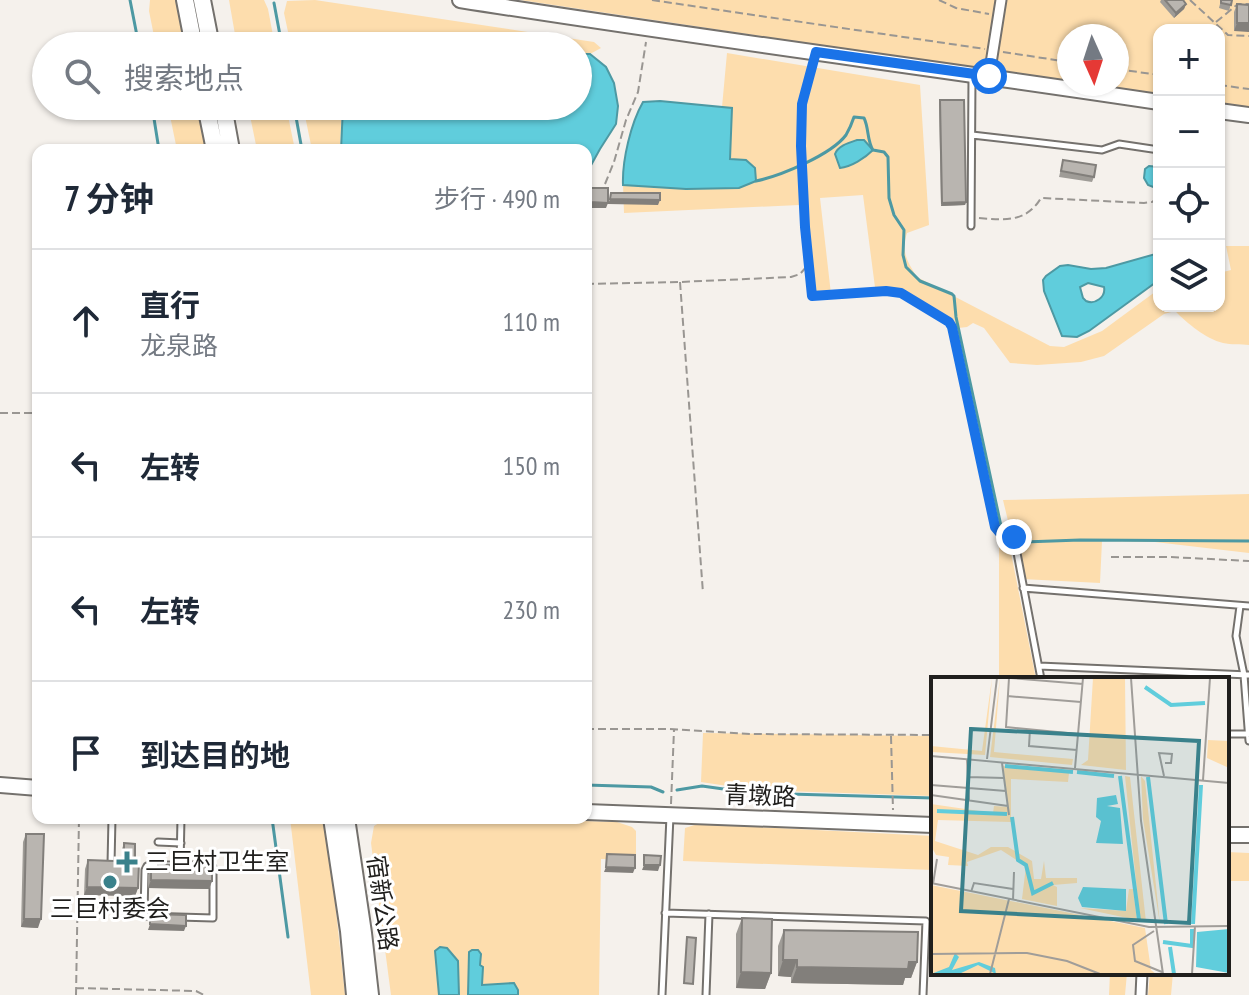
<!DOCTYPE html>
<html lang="zh">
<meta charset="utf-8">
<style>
body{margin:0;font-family:"PT Sans Narrow","Noto Sans SC",sans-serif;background:#f6f6f7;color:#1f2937}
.controls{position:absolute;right:24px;top:24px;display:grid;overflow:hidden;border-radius:16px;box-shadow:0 2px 6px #0004}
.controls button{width:72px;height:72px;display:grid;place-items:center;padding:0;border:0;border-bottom:2px solid #e0e1e3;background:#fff;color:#1f2937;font:40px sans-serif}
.compass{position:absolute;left:1057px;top:24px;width:72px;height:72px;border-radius:50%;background:#fff;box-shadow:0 2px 6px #0004;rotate:177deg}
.stop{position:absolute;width:24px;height:24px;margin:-18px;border:6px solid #1a73e8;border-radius:50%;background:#fff}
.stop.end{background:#1a73e8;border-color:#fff;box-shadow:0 2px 8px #0008}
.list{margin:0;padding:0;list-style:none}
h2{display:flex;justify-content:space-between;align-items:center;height:104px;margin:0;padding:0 32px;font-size:34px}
h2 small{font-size:26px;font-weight:400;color:#747a83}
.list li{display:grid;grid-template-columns:52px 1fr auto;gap:24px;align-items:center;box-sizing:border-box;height:144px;padding:0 32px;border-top:2px solid #e0e1e3}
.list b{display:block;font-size:30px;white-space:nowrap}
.list p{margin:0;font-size:26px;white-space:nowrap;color:#747a83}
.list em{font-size:26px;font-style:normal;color:#747a83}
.icon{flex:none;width:44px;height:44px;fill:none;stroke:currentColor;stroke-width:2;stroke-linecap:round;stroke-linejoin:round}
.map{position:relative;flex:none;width:1249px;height:995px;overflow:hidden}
.search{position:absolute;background:#fff;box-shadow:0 2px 6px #0004;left:32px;top:32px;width:560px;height:88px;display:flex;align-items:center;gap:20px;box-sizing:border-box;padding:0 28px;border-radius:44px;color:#747a83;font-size:30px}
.panel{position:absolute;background:#fff;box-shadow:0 2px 6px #0004;left:32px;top:144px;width:560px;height:680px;border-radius:16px}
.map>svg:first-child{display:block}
</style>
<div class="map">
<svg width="1249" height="995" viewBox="0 0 1249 995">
<rect width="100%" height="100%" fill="#f5f1ec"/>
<path fill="#fdddad" d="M 150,0 L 179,0 L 187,46 L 156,46 L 149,11 Z
M 229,0 L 264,0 L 268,9 L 275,46 L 237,46 Z
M 315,0 L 594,42 L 601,48 L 590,54 L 578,54 L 578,46 L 407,46 L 364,42 L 350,46 L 291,46 L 284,13 L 287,1 Z
M 520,0 L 1249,0 L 1249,108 L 1219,104 L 1219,30 L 1159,30 L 1159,95 L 1086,84 L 1117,84 L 1117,36 L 1069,36 L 1069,82 Z
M 727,53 L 920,85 L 929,225 L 907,233 C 901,252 907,261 917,277 L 1050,346 L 1064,347 L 1102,331 L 1159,289 L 1159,306 L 1219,306 L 1219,273 L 1231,270 L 1226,246 L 1249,246 L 1249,345 C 1241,344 1231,345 1223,343 C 1206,339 1187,323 1175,311 L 1164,314 L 1104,356 L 1081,362 L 1037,365 L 1010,363 L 984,328 L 973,323 L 967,327 L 950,329 L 944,321 L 901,294 L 876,295 L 863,195 L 820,198 L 831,294 L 809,297 L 799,205 L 624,213 L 623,185 L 686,189 L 739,188 L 755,168 L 747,160 L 730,159 L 732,108 L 722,107 Z
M 168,106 L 198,106 L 206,150 L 177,150 Z
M 248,106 L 286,106 L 295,150 L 257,150 Z
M 303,106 L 342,106 L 340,150 L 312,150 Z
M 1249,494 L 1249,553 L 1155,542 L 1102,541 L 1100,583 L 1022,579 L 1003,500 Z
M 1008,538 L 1036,679 L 999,679 L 999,540 Z
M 703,733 L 933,736 L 933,796 L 754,790 L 701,782 Z
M 290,818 L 321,818 L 329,845 L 345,995 L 311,995 Z
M 387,818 L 478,818 L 617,822 L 632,827 L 636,831 L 636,860 L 601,859 L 599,995 L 391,995 L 371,843 L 374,826 Z
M 698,824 L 933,836 L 933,870 L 683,861 L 685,828 Z
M 1227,852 L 1249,853 L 1249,881 L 1227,881 Z
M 1110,973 L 1127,973 L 1125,995 L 1109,995 Z
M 1150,973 L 1173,973 L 1171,995 L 1148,995 Z"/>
<path fill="#60cddc" stroke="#4d99a3" stroke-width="2" fill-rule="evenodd" d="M 578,54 L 590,54 L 606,67 L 614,83 L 618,106 L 616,124 L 600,149 L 590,167 L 586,166 L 586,150 L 341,150 L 343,106 L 578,106 Z
M 660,101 L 732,108 L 730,159 L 746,160 L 755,168 L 756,181 L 739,188 L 686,189 L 623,185 C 622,160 631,123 643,102 Z
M 857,140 L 864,140 L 873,150 C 865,158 851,167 840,168 L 835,154 C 838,146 848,143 857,140 Z
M 1149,166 L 1159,167 L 1159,184 L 1153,187 L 1148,185 L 1144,178 L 1145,169 Z
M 1159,253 L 1159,280 L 1089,331 L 1077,337 L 1062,336 L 1044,291 L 1043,280 L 1046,276 L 1060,266 L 1068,265 L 1091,269 L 1106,268 ZM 1088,283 L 1104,287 C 1106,297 1095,305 1086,301 L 1083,298 L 1080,287 Z
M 440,947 L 447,948 L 458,961 L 459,995 L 439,995 L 435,951 Z
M 472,950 L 478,950 L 481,954 L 480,965 L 483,967 L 482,985 L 514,983 L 518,990 L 518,995 L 468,995 L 469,952 Z"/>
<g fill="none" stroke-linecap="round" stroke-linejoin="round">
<path stroke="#4d99a3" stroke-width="3" d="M 130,0 L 139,46
M 274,3 L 282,46
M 152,106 L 159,150
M 294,106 L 302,150
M 756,181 C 780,176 831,155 846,135 C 849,130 852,123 854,117 L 864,118 C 869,128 867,141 873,150 L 884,152 L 888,157 L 889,198 L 894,215 L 904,230 L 903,255 L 906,267 L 920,281 L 952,294 L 954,296 L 956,317 L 1001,526
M 1024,542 L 1080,540 L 1249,541
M 586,785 L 651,787 L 663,792
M 677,790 L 702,786 L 752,793 L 933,798
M 272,818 L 288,937"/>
<g stroke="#74716d" stroke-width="9">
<path id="lane" d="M 972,135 L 1102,150 L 1119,144 L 1159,150
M 971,226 L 972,78
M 1014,537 L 1041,679
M 1023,588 L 1249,606
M 1240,606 L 1236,636 L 1244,675 L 1249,741
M 1039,666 L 1249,675
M 1227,734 L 1248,734
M 158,842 L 181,843
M 111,864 L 112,818
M 149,865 L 209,865 L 213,867 L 213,918 L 144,916 L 145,870 L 147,866 Z
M 180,865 L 181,818
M 665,913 L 926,921 L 923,995
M 662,995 L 670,816
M 706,995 L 709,914"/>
</g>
<g stroke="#74716d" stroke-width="13">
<path id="street" d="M 989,76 L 1001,0
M 1141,995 L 1142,973"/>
</g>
<g stroke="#74716d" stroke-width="18">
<path id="secondary" d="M 460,0 C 693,37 926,67 1159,102
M 1219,111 L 1249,115
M 0,785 L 38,788
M 586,812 L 933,825
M 1227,835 L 1249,835"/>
</g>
<g stroke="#74716d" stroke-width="20">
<path id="highway" d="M 185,0 L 194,46
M 202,0 L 211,46
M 206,106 L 215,150
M 223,106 L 231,150
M 332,818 L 349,931 L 355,995
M 346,818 L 363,933 L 370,995"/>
</g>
<path stroke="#999692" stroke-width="2" stroke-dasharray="8 4" stroke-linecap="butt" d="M 652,0 L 985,49
M 939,0 L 956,8 L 989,14
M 1190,0 L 1228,35 L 1249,36
M 1216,22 L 1238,4 L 1249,4
M 1003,52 L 1069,62
M 812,65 L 802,104 L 801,146 L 805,227 L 812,296 L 886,291 L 901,293 L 949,322 L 952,327 L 993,520 C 995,527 997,532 1005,535
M 1117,69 L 1159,75
M 1219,85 L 1249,89
M 605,184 L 614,162 L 626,120 L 638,92 L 646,42
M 979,218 C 1004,220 1026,223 1041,198 L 1144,203 L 1152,202 L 1159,197
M 680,282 L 703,593
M 586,284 L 680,282 L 791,277 L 800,274 L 808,265
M 0,413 L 38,413
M 1111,557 L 1170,557 L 1249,561
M 586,729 L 668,729 L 751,734 L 933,735
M 891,736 L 893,810
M 771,788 L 771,805
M 671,804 L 674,730
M 76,988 L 196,991 L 204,995
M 76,995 L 79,818"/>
<use href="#lane" stroke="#fff" stroke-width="5"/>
<use href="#street" stroke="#fff" stroke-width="9"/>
<use href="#secondary" stroke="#fff" stroke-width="14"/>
<use href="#highway" stroke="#fff" stroke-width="16"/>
</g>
<path fill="#9f9c97" d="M 1161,0 L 1183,0 L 1186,4 L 1184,9 L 1174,18 L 1160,2 Z
M 1221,0 L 1232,0 L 1229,11 L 1219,8 Z
M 1237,4 L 1249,5 L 1234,31 L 1234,12 Z
M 940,100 L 966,202 L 965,205 L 941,206 L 939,103 Z
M 1063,160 L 1094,177 L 1092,182 L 1059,177 Z
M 1157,199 L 1159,199 L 1159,225 L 1154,225 L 1155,205 Z
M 26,834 L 38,928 L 21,927 L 23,842 Z
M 124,843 L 135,862 L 138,888 L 135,896 L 84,895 L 85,869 L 88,860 L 122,861 L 122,849 Z
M 176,861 L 206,868 L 212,881 L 209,889 L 148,888 L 148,875 L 151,867 L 157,867 L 158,864 L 175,865 Z
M 742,918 L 771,973 L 765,989 L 736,988 L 736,934 Z
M 784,930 L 917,962 L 911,978 L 905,978 L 903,985 L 791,983 L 791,977 L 778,976 L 778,946 Z"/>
<path fill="#827f7b" d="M 1186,4 L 1184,9 L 1174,18 L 1176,13 Z
M 1237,23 L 1249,23 L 1249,32 L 1234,31 Z
M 610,199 L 660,200 L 658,205 L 608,204 Z
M 590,202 L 608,203 L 606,208 L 588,208 Z
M 966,202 L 965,205 L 941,206 L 942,203 Z
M 1156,220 L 1159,220 L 1159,225 L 1154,225 Z
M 644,865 L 660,865 L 658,871 L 642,870 Z
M 606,867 L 635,868 L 633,873 L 604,872 Z
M 151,880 L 212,881 L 209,889 L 148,888 Z
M 87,887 L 138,888 L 135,896 L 84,895 Z
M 24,919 L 41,919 L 38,928 L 21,927 Z
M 150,924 L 186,926 L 184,931 L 148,930 Z
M 783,960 L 797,960 L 791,977 L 778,976 Z
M 917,962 L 911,978 L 905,978 L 903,985 L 791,983 L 797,967 Z
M 741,972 L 771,973 L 765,989 L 736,988 Z"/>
<path fill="#b9b5b0" stroke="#827f7b" stroke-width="2" d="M 1165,0 L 1183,0 L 1186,4 L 1176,13 Z
M 1221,0 L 1232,0 L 1231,5 L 1221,3 Z
M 1237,4 L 1249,5 L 1249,23 L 1237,23 Z
M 940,100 L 964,100 L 966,202 L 942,203 Z
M 1063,160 L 1096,165 L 1094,177 L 1061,171 Z
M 590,188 L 608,188 L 608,203 L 590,202 Z
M 611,193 L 660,193 L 660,200 L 610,199 Z
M 1157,199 L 1159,199 L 1159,220 L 1156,220 Z
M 26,834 L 44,834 L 41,919 L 24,919 Z
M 124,843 L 135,844 L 135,862 L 124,861 Z
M 607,854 L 635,855 L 635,868 L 606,867 Z
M 644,855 L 661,856 L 660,865 L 644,865 Z
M 88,860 L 139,862 L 138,888 L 87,887 Z
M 176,861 L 188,861 L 188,864 L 206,865 L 206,868 L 212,868 L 212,881 L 151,880 L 151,867 L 158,867 L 158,864 L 176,865 Z
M 150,914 L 186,915 L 186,926 L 150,924 Z
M 742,918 L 772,919 L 771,973 L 741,972 Z
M 784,930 L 918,932 L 917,962 L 909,962 L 908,969 L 797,967 L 797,960 L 783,960 Z
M 687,937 L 696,938 L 693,984 L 684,983 Z"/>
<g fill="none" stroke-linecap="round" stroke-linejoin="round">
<path stroke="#1a73e8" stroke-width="10" d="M 989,76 L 816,52 L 802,104 L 801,146 L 805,227 L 812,296 L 886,291 L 901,293 L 949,322 L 952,327 L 995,527 L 1000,533 L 1014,537"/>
</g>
<g fill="#3a818b" stroke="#fff" stroke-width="3">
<path d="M123 850h8v8h8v8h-8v8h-8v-8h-8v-8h8z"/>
<circle cx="110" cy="882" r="8"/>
</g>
<g text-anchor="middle" stroke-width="6" stroke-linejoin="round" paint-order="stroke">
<g font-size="24" fill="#201f1d" stroke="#fff">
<text transform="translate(760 796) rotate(2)" y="8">青墩路</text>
<text transform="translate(382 903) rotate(82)" y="8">宿新公路</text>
</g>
<g font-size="24" fill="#201f1d" stroke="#fff" text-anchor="start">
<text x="145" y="870">三巨村卫生室</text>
<text x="110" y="917" text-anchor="middle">三巨村委会</text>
</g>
</g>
<g transform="translate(931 677)">
<rect width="298" height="298" fill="#f5f1ec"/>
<path d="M 61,1 L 54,78 L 0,75 L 0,69 L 51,74 ZM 69,1 L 63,75 L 142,82 L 141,88 L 59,80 ZM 162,1 L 194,1 L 195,93 L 150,88 L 157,83 ZM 277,63 L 298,64 L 298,91 L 276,81 ZM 72,89 L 138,96 L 137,105 L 80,102 L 80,145 L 7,143 L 4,164 L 47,178 L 60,170 L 77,170 L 101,184 L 103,202 L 110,202 L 113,184 L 115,201 L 146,201 L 146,206 L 122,208 L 126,210 L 126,229 L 91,222 L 95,189 L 70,173 L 36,185 L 37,189 L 17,188 L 18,180 L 5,178 L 0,169 L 0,127 L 62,136 L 63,129 L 77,130 ZM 194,99 L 199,100 L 215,245 L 209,242 ZM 210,99 L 214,104 L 229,247 L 212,142 ZM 0,208 L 214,251 L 220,293 L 225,297 L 0,297 ZM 198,212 L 202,212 L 206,243 L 149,231 L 195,234 Z" fill="#fdddad"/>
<path d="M 185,118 L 187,127 L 176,129 L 189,131 L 192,167 L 165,166 L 170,144 L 165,140 L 166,121 ZM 152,210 L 195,212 L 195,234 L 151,230 L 147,221 ZM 298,252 L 298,296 L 265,290 L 266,255 ZM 24,276 L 28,280 L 21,293 L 48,285 L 64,291 L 65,297 L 47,288 L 28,297 L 0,297 L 18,290 Z" fill="#60cddc"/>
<path fill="none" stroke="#60cddc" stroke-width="4" d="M 214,10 L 240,28 L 274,26M 74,89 L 142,95M 146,95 L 183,99M 189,99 L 208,243M 217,100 L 235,247M 6,134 L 76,137M 81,140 L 87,183 L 95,188 L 102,216 L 122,206M 262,247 L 270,108M 232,265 L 261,269 L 261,252M 239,270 L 243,297"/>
<path fill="none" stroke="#a09d99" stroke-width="2" d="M 78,1 L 75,50 L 147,57M 80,1 L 152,7M 200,1 L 210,144 L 232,297M 76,19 L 150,25M 99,52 L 98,69 L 146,73M 0,79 L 298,106M 36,82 L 38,123M 56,82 L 66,1M 71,86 L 78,138M 144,91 L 152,1M 233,99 L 228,76 L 241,77 L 240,86 L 234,86M 37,100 L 73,101M 272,103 L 279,1M 0,108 L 75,114M 0,118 L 77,129M 0,206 L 218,250 L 298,249M 2,207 L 6,182M 40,215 L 43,206 L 82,212M 82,223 L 83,195M 223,254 L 202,268 L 204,284 L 231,295M 0,277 L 96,276 L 136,284 L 169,297M 59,297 L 78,222M 261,297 L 264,249"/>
<path fill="#3a818b" fill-opacity="0.15" stroke="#3a818b" stroke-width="4" d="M 40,52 L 268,64 L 258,246 L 30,234 Z"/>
<rect width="298" height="298" fill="none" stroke="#201f1d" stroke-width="4"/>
</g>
</svg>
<div class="controls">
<button>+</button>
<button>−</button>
<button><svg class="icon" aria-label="locate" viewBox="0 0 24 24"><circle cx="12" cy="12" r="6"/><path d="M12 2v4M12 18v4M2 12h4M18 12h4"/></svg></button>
<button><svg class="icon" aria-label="layers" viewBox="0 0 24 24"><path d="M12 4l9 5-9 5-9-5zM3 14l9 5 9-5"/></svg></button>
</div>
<svg class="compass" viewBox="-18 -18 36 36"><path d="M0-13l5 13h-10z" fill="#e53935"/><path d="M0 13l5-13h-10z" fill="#747a83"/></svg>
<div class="stop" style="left:989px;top:76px"></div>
<div class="stop end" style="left:1014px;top:537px"></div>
<div class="search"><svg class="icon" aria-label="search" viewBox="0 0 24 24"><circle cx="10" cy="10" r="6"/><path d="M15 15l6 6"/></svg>搜索地点</div>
<section class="panel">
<h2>7 分钟<small>步行 · 490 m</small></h2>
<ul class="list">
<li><svg class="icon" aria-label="ahead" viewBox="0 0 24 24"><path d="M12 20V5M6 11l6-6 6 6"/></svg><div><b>直行</b><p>龙泉路</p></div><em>110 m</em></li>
<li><svg class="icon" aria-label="left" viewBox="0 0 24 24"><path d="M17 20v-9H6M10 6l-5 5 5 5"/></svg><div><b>左转</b></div><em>150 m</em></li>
<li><svg class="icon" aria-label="left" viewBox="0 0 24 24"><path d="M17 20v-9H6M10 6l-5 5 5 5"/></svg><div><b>左转</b></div><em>230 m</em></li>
<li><svg class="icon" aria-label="arrive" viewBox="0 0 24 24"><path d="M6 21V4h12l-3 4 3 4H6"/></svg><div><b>到达目的地</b></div></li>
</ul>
</section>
</div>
